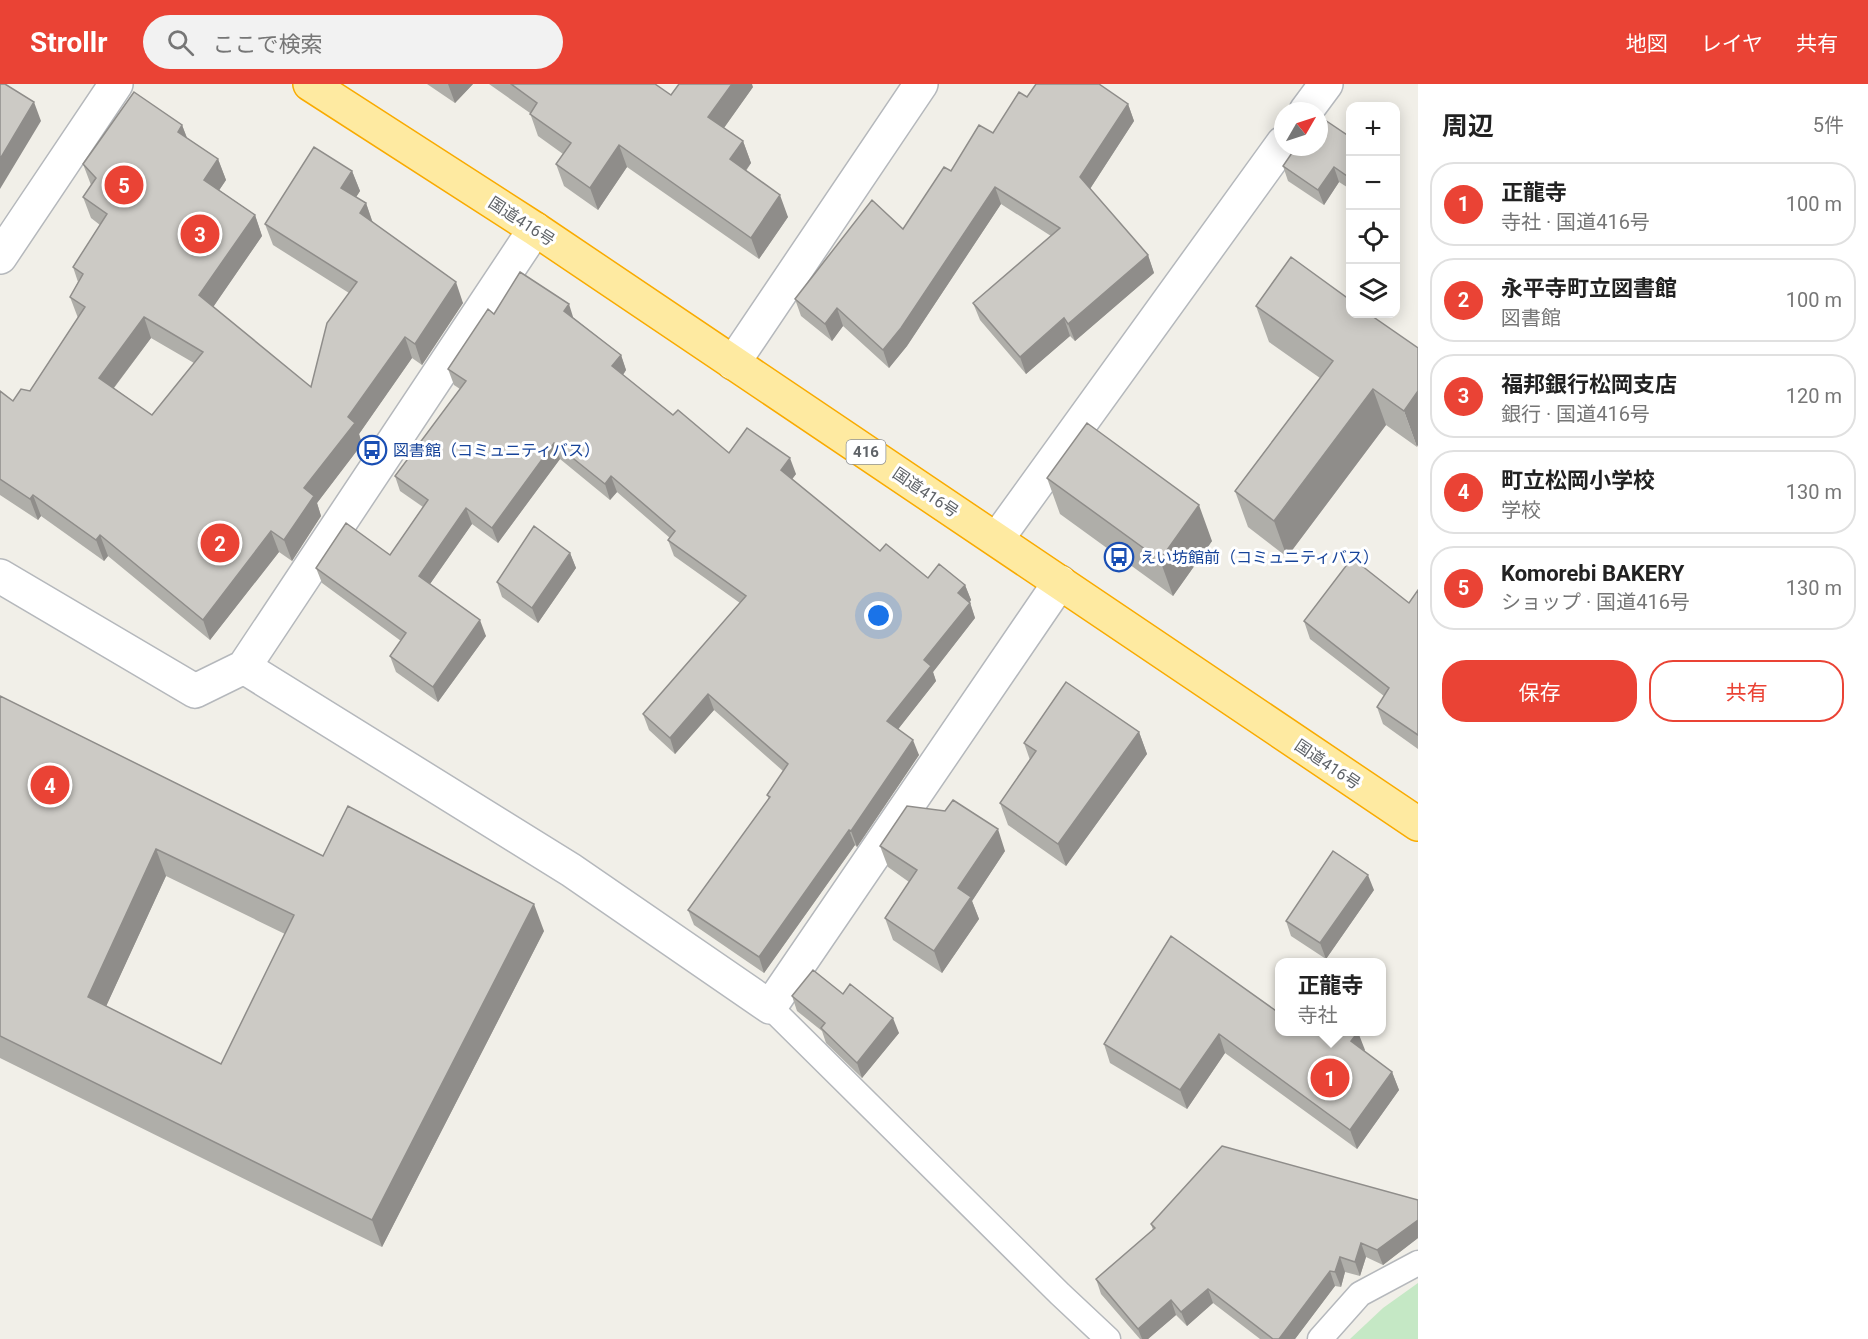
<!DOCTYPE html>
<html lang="ja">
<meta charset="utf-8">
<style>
body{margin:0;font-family:Roboto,"Noto Sans JP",sans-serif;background:#f2f2f2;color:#222}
.controls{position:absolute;right:18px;top:18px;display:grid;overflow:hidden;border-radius:12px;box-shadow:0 3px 15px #0003}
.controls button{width:54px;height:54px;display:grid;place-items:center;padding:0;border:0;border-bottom:2px solid #e0e0e0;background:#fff;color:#222;font:30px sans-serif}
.compass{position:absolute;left:1274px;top:18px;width:54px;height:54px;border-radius:50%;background:#fff;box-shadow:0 3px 15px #0003;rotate:51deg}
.you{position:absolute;left:879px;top:532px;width:21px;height:21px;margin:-15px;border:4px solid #fff;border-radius:50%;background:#1a73e8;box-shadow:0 0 0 9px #1a73e833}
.badge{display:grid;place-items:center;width:39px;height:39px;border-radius:50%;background:#ea4335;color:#fff;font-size:20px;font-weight:700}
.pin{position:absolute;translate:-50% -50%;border:3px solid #fff;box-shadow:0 2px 6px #0006}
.popup{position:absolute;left:1275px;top:874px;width:111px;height:78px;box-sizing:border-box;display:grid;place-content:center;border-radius:12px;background:#fff;filter:drop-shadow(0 2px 4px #0005);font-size:20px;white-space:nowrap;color:#767676}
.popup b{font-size:22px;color:#222}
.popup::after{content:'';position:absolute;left:50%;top:100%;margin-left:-12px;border:12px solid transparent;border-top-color:#fff}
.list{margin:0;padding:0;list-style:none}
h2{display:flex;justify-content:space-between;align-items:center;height:78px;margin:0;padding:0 24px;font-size:26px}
h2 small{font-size:20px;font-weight:400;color:#767676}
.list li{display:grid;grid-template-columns:39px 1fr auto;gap:18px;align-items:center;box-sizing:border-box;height:84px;margin:0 12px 12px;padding:0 12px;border:2px solid #e0e0e0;border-radius:24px}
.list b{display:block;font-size:22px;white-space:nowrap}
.list p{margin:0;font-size:20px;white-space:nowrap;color:#767676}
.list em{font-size:20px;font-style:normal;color:#767676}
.actions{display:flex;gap:12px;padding:18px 24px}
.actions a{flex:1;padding:14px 0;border:2px solid #ea4335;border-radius:24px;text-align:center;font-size:21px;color:#ea4335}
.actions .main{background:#ea4335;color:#fff}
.icon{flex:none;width:33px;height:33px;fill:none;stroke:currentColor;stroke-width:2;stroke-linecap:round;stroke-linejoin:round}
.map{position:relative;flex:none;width:1418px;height:1255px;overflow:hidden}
header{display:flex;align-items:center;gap:36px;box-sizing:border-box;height:84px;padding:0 30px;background:#ea4335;color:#fff}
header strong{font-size:28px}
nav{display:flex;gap:33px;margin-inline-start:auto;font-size:21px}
.search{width:420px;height:54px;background:#f2f2f2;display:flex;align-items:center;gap:15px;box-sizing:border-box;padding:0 21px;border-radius:33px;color:#767676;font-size:22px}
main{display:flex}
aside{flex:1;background:#fff}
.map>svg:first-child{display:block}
</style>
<header>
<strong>Strollr</strong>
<div class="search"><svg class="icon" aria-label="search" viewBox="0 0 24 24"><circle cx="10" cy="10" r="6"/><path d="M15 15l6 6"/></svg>ここで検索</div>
<nav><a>地図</a><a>レイヤ</a><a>共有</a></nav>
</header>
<main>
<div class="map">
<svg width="1418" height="1255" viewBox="0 0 1418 1255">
<rect width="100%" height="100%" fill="#f1efe8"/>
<path fill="#c5e8c5" d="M 1418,1199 L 1418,1255 L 1350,1255 L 1383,1224 Z"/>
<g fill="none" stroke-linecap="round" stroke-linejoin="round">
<g stroke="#b5b8bc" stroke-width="27">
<path id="service" d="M 770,923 L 1060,1210 L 1108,1255
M 1320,1255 L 1360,1210 L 1418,1179"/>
</g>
<g stroke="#b5b8bc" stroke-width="36">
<path id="minor" d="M 1306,27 L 1326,0
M 0,173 L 116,0
M 733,279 L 921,0
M 997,455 L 1283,59
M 0,492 L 195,607 L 244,583 L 535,145
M 244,583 L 571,786 L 770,923 L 1060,498"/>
</g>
<g stroke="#f9ab00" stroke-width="36">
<path id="trunk" d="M 310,0 L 535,145 L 1418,740"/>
</g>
<use href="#service" stroke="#fff" stroke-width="24"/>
<use href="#minor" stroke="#fff" stroke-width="33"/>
<use href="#trunk" stroke="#feeaa1" stroke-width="33"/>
</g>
<path fill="#afaea9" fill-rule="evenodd" d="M 427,0 L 473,0 L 455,19 Z
M 489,0 L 655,0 L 671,11 L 753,3 L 724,44 L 743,57 L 751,79 L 746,87 L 788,133 L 759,175 L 627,83 L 598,126 L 564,102 L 556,80 L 563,70 L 538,52 L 530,29 Z
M 1027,13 L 1128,20 L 1134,37 L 1090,105 L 1148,171 L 1154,189 L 1075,257 L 1070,252 L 1026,290 L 980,236 L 973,219 L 1051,152 L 1001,120 L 907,262 L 889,284 L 843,242 L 832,257 L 801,232 L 795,215 L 903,145 L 951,87 L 993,49 Z
M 182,41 L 187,54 L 218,75 L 226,96 L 219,106 L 255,131 L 262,152 L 213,223 L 311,303 L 349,209 L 273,161 L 265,140 L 352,87 L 360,107 L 356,113 L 366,119 L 373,139 L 463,219 L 422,281 L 412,274 L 359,350 L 362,360 L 317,419 L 321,432 L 292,477 L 279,468 L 210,556 L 108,472 L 104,477 L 41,432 L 38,436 L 0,411 L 0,307 L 13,317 L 30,307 L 78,234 L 70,213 L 78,198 L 73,183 L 100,141 L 91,134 L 83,113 L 91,101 L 83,80 ZM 151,254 L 194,279 L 152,331 L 114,304 Z
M 1350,53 L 1350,105 L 1339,98 L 1324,121 L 1288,97 L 1283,82 Z
M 1256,222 L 1369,230 L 1417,363 L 1386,341 L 1287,473 L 1248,443 L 1235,407 L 1320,294 L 1269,258 Z
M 494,230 L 574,234 L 621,271 L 626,286 L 623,291 L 673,331 L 729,369 L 796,390 L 792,395 L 880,467 L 928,494 L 965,501 L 971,516 L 970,518 L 975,534 L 933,588 L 936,597 L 898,645 L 919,671 L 857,763 L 855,761 L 764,889 L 694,841 L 688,826 L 769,715 L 767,711 L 783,687 L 714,626 L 675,670 L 649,646 L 643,630 L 740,519 L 674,472 L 668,456 L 670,454 L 617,408 L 610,416 L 560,375 L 498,459 L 472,440 L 430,500 L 486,552 L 438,618 L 396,588 L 390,572 L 401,557 L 322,499 L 316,484 L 390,471 L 423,423 L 400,407 L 395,392 L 460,305 L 454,301 L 448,285 Z
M 1047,394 L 1212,457 L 1173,512 L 1060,430 Z
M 570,469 L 576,484 L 538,539 L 502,513 L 497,498 Z
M 1418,506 L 1418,665 L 1383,640 L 1377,623 L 1384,612 L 1310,555 L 1304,537 L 1409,519 Z
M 0,612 L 323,772 L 544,847 L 382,1163 L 0,974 ZM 166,792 L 285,850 L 221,980 L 106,922 Z
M 1139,648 L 1147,670 L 1066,782 L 1008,741 L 1000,719 L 1030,676 L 1024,659 Z
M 880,762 L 1005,767 L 972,817 L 979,835 L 942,889 L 893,856 L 885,834 L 909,798 L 888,783 Z
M 1374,806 L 1326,875 L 1291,852 L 1286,837 Z
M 1171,852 L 1279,948 L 1365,966 L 1364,967 L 1392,988 L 1399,1006 L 1357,1065 L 1225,969 L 1187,1025 L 1110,979 L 1104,960 Z
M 843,910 L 899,949 L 862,994 L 826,959 L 822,947 L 797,927 L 792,912 Z
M 1418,1116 L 1418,1154 L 1383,1181 L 1366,1173 L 1360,1192 L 1345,1188 L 1341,1203 L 1335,1202 L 1295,1255 L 1260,1255 L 1213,1219 L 1187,1242 L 1176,1231 L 1148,1255 L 1140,1255 L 1101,1210 L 1096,1195 L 1153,1146 L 1151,1140 Z"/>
<path fill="#8f8d8a" d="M 448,0 L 473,0 L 455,19 Z
M 732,0 L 752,0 L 753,3 L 716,55 L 708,33 Z
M 34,18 L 41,37 L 0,105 L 0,75 Z
M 1128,20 L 1134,37 L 1086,111 L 1080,93 Z
M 182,41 L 190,62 L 178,48 Z
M 743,57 L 751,79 L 738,97 L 730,75 Z
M 619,61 L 627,83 L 598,126 L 590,104 Z
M 218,75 L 226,96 L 212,117 L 204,96 Z
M 1334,83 L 1339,98 L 1324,121 L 1318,106 Z
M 352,87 L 360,107 L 349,124 L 341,104 Z
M 995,103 L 1001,120 L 907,262 L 889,284 L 883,266 Z
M 780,111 L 788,133 L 759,175 L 751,154 Z
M 366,119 L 373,140 L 360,129 Z
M 255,131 L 262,152 L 207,232 L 199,211 Z
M 1148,171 L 1154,189 L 1075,257 L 1068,240 Z
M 456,198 L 463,219 L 422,281 L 415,260 Z
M 569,220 L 574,236 L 564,227 Z
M 837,224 L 843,242 L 832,257 L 825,240 Z
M 144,233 L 151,254 L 106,314 L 99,294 Z
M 1064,234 L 1070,252 L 1026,290 L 1020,273 Z
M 405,253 L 412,274 L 359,350 L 362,360 L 317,419 L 321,432 L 292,477 L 284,456 L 304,404 L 348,333 Z
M 621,271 L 626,286 L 618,298 L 612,282 Z
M 1373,305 L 1386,341 L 1287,473 L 1274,437 Z
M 1418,307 L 1418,361 L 1417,363 L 1404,327 Z
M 554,359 L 560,375 L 498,459 L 492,444 Z
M 790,374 L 796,390 L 787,402 L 781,386 Z
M 611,392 L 617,408 L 610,416 L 605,400 Z
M 33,411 L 41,432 L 38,436 L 30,415 Z
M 1199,421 L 1212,457 L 1173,512 L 1160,476 Z
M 466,424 L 472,440 L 425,507 L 419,492 Z
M 271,447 L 279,468 L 210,556 L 203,536 Z
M 100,451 L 108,472 L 104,477 L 96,456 Z
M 570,469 L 576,484 L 538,539 L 532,524 Z
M 965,501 L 971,516 L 964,525 L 958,509 Z
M 970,519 L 975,534 L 933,588 L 936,597 L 892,653 L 887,637 L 924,576 Z
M 480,536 L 486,552 L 438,618 L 433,603 Z
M 708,610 L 714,626 L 675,670 L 670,654 Z
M 1139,648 L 1147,670 L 1066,782 L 1058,760 Z
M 913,656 L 919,671 L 857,763 L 851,747 Z
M 998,745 L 1005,767 L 972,817 L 979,835 L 942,889 L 934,867 L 958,804 Z
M 849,746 L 855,761 L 764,889 L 759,873 Z
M 156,765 L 166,792 L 98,940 L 88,913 Z
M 1368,791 L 1374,806 L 1326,875 L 1320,859 Z
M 534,820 L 544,847 L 382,1163 L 372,1136 Z
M 893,934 L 899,949 L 862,994 L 857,979 Z
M 1358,948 L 1365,966 L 1358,976 L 1351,957 Z
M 1219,950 L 1225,969 L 1187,1025 L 1180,1006 Z
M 1392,988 L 1399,1006 L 1357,1065 L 1350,1046 Z
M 1418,1136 L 1418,1154 L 1383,1181 L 1377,1166 Z
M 1361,1159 L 1366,1173 L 1360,1192 L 1355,1178 Z
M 1340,1173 L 1345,1188 L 1341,1203 L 1335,1188 Z
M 1330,1187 L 1335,1202 L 1295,1255 L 1279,1255 Z
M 1208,1205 L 1213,1219 L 1187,1242 L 1181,1228 Z
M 1171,1216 L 1176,1231 L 1148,1255 L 1142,1255 L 1138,1245 Z"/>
<path fill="#cccac5" stroke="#8f8d8a" stroke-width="1.5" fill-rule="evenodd" d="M 0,0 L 5,0 L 34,18 L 0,75 Z
M 511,0 L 655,0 L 671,11 L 679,0 L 732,0 L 708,33 L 743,57 L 730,75 L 780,111 L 751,154 L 619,61 L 590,104 L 556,80 L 571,59 L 530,30 L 537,19 Z
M 1036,0 L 1099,0 L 1128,20 L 1080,93 L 1148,171 L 1068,240 L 1064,234 L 1020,273 L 973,219 L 1060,144 L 995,103 L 901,244 L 883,266 L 837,224 L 825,240 L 795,215 L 872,116 L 903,145 L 944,83 L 951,87 L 979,41 L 993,49 L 1019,8 L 1027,13 Z
M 134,8 L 182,41 L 178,48 L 218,75 L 204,96 L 255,131 L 199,211 L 311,303 L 327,239 L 357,198 L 265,140 L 314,63 L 352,87 L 341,104 L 366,119 L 360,129 L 456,198 L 415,260 L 405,253 L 348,333 L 355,339 L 304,404 L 314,412 L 284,456 L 271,447 L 203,536 L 100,451 L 96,456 L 33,411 L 30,415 L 0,395 L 0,307 L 13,317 L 21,305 L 30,307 L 85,223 L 70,213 L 83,190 L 73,183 L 107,130 L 83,113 L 96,94 L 83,80 ZM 144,233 L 203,268 L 152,331 L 99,294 Z
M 1319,32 L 1350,53 L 1350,94 L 1334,83 L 1318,106 L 1283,82 L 1296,63 L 1319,63 Z
M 1291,173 L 1350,216 L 1350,230 L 1369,230 L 1418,264 L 1418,307 L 1404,327 L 1373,305 L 1274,437 L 1235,407 L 1333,277 L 1256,222 Z
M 520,188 L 569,220 L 564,227 L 621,271 L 612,282 L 673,331 L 678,326 L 729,369 L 747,344 L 790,374 L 781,386 L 880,467 L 886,460 L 928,494 L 939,480 L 965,501 L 958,509 L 970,519 L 924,576 L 931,582 L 887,637 L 913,656 L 851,747 L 849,746 L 759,873 L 688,826 L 770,713 L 767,711 L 788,680 L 708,610 L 670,654 L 643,630 L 746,512 L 668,456 L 675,447 L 611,392 L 605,400 L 554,359 L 492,444 L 466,424 L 419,492 L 480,536 L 433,603 L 390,572 L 406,549 L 316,484 L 346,439 L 390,471 L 428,416 L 395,392 L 466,297 L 448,285 L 488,225 L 494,230 Z
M 1087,339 L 1199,421 L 1160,476 L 1047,394 Z
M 534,442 L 570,469 L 532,524 L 497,498 Z
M 1352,474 L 1409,519 L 1418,506 L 1418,651 L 1377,623 L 1389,604 L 1304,537 Z
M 1066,598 L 1139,648 L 1058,760 L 1000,719 L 1036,667 L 1024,659 Z
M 0,612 L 323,772 L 348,722 L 534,820 L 372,1136 L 0,952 ZM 156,765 L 294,831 L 221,980 L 88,913 Z
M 953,716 L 998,745 L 958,804 L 971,813 L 934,867 L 885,834 L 917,786 L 880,762 L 907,722 L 945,727 Z
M 1333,767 L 1368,791 L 1320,859 L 1286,837 Z
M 1171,852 L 1279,929 L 1279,948 L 1358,948 L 1351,957 L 1392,988 L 1350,1046 L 1219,950 L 1180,1006 L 1104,960 Z
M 813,886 L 843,910 L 850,900 L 893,934 L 857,979 L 821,944 L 825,939 L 792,912 Z
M 1222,1062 L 1418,1116 L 1418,1136 L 1377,1166 L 1361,1159 L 1355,1178 L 1340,1173 L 1335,1188 L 1330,1187 L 1279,1255 L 1273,1255 L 1208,1205 L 1181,1228 L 1171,1216 L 1138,1245 L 1096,1195 L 1155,1144 L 1151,1140 Z"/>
<defs>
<g id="bus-ring" transform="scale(1.5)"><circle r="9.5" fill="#fff" stroke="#1a4fb4" stroke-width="1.5"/><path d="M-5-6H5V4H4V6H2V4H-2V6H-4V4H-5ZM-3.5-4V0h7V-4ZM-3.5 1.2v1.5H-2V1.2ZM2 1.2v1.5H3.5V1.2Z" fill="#1a4fb4"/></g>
</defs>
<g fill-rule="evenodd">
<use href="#bus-ring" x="372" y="366"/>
<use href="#bus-ring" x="1119" y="473"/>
</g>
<g text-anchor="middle" stroke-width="6" stroke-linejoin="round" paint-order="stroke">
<rect fill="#fff" stroke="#8f9295" stroke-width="1.5" x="846.5" y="356" width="39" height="24" rx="4.5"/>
<g font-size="15" font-weight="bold" fill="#5f6368">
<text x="866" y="373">416</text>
</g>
<g font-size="16" fill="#5f6368" stroke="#fff">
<text transform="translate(522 137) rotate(33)" y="6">国道416号</text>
<text transform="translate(926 408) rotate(34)" y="6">国道416号</text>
<text transform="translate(1328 680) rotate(34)" y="6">国道416号</text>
</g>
<g font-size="16" fill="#164399" stroke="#fff" text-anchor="start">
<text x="393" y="372">図書館（コミュニティバス）</text>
<text x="1140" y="479">えい坊館前（コミュニティバス）</text>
</g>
</g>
</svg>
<div class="controls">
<button>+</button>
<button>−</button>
<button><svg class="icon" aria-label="locate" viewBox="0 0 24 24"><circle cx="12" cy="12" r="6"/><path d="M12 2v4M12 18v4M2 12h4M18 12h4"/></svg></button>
<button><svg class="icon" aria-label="layers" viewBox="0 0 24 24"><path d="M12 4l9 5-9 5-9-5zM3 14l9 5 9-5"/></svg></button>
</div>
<svg class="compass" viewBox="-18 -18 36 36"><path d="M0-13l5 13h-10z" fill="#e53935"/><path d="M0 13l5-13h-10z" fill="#767676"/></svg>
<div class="you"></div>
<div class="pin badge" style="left:1330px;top:994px">1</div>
<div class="popup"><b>正龍寺</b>寺社</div>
<div class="pin badge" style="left:220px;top:459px">2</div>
<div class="pin badge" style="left:200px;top:150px">3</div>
<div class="pin badge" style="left:50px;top:701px">4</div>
<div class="pin badge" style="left:124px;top:101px">5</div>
</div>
<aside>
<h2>周辺<small>5件</small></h2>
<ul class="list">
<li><span class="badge">1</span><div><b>正龍寺</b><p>寺社 · 国道416号</p></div><em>100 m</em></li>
<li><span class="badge">2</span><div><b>永平寺町立図書館</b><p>図書館</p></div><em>100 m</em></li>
<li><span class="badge">3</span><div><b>福邦銀行松岡支店</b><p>銀行 · 国道416号</p></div><em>120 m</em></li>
<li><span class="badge">4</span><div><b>町立松岡小学校</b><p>学校</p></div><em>130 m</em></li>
<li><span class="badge">5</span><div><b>Komorebi BAKERY</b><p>ショップ · 国道416号</p></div><em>130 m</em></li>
</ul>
<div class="actions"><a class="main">保存</a><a>共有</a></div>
</aside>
</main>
